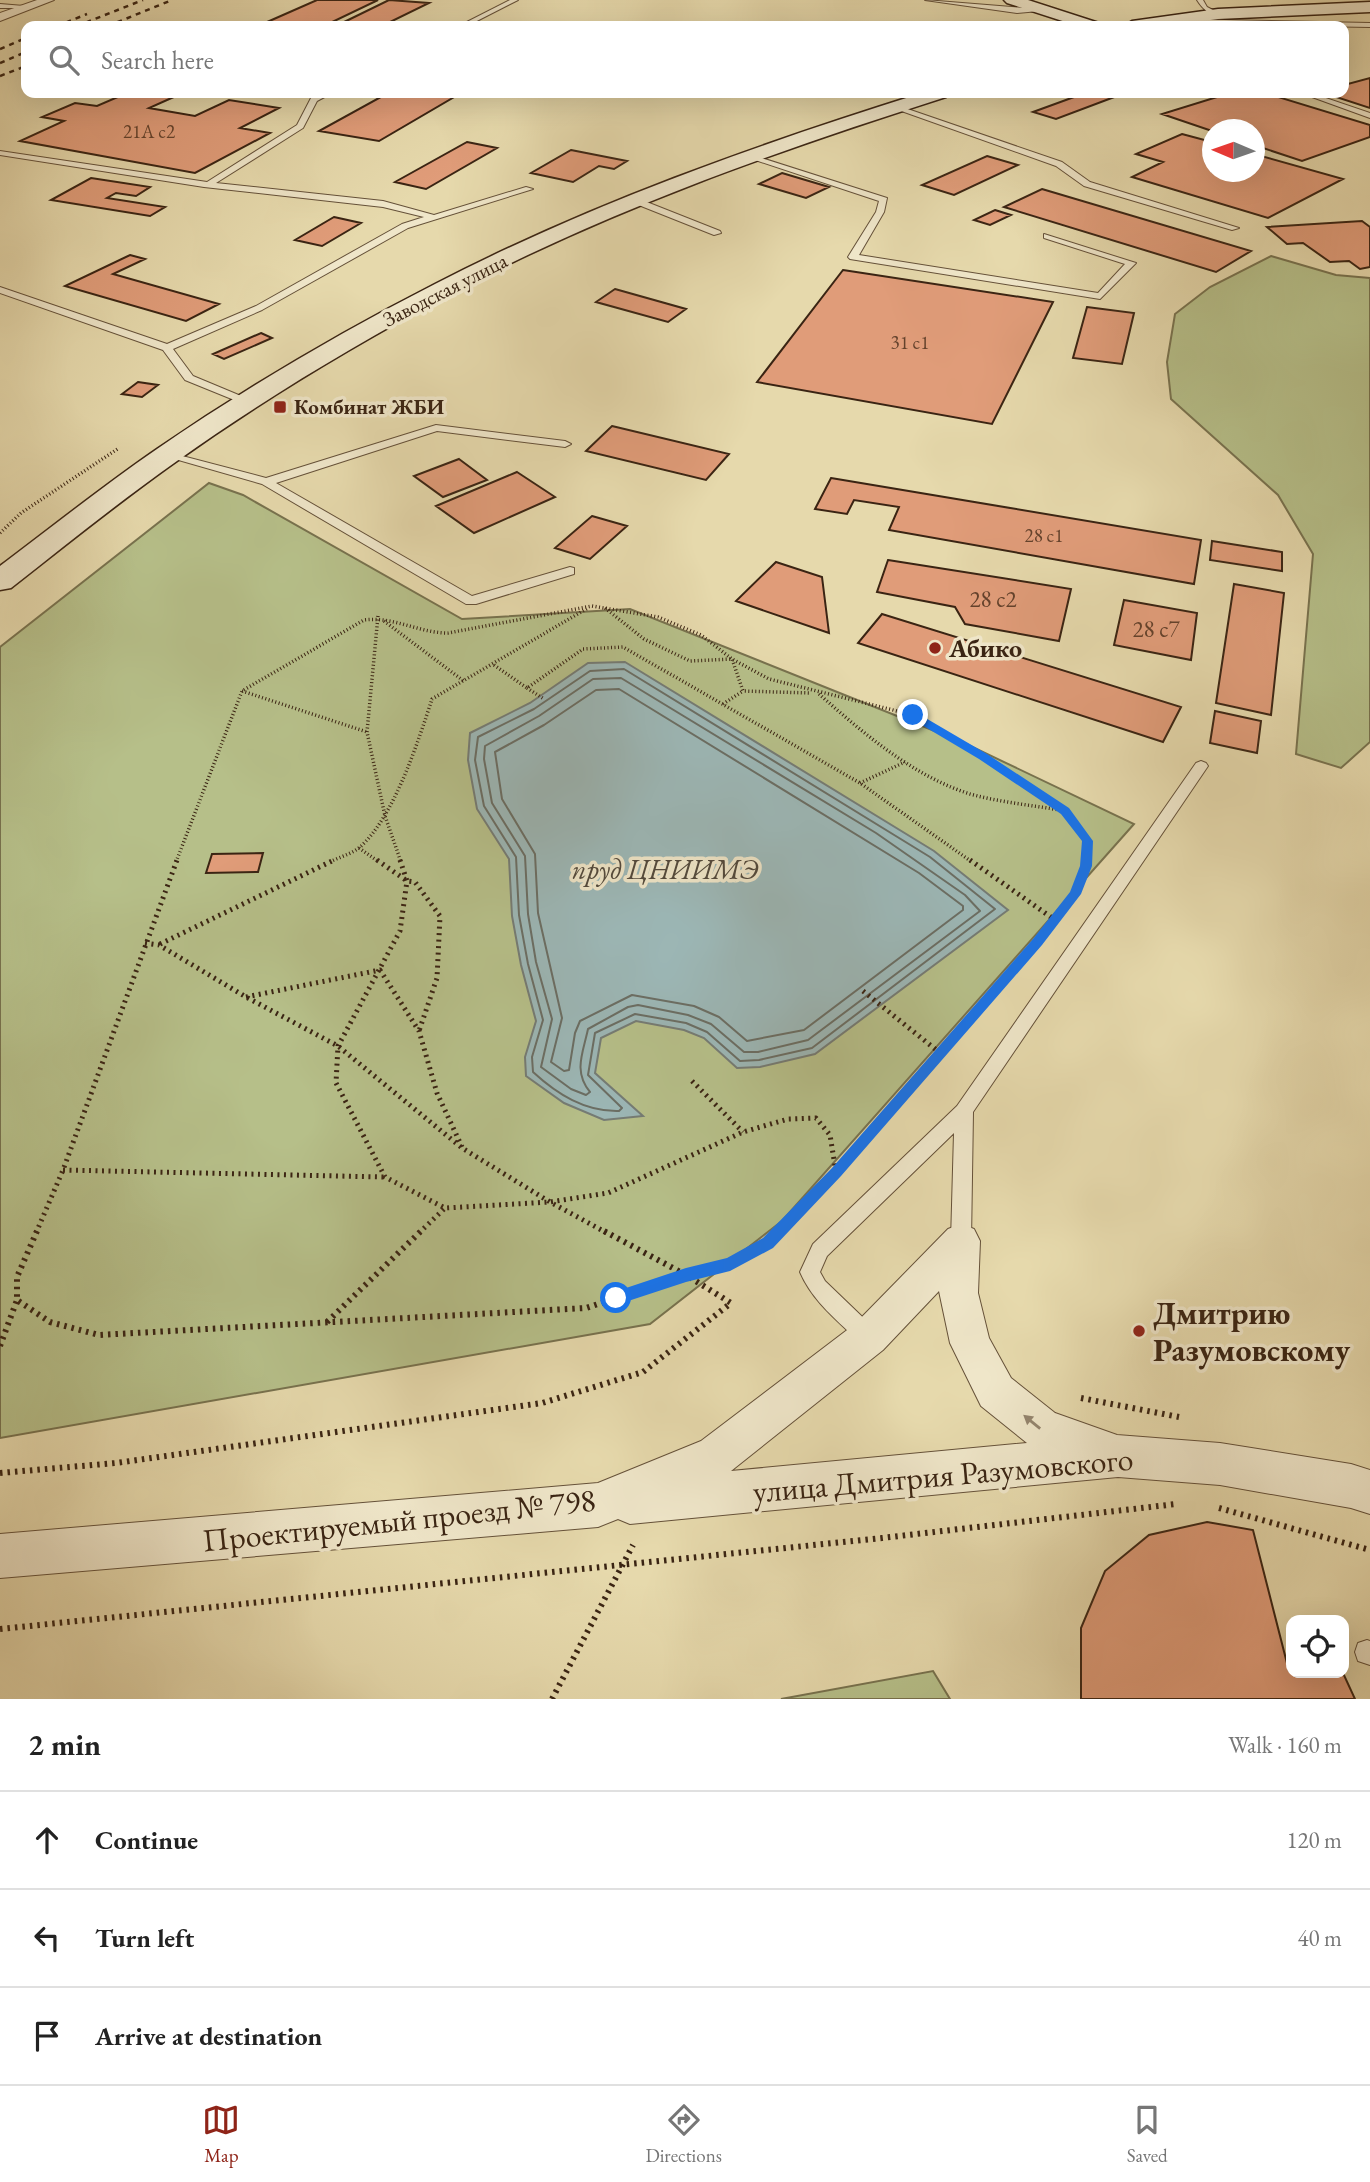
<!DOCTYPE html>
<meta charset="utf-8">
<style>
body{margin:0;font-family:"EB Garamond",serif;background:#f6f6f6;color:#222}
.controls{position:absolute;right:21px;bottom:21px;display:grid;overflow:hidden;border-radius:14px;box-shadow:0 7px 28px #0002}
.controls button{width:63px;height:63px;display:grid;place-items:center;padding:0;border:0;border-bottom:2px solid #e0e0e0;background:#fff;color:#222;font:35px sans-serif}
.compass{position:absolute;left:1202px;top:119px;width:63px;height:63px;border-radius:50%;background:#fff;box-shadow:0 7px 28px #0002;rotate:272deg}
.stop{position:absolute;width:21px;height:21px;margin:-16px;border:5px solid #1a73e8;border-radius:50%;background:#fff}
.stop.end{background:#1a73e8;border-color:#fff;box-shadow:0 2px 7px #0008}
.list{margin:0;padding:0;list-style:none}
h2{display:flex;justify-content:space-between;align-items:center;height:91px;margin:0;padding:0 28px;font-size:30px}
h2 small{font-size:23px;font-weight:400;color:#767676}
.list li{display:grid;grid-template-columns:46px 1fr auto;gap:21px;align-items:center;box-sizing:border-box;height:98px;padding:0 28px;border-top:2px solid #e0e0e0}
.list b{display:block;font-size:26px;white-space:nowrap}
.list em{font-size:23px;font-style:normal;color:#767676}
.icon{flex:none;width:38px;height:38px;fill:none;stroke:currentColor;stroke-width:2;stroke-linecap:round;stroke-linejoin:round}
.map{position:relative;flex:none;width:1370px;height:1699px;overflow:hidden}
.search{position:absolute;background:#fff;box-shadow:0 7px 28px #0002;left:21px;right:21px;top:21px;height:77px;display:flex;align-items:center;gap:18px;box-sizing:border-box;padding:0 24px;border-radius:14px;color:#767676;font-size:26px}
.sheet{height:385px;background:#fff}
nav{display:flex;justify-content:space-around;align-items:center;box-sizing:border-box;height:98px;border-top:2px solid #e0e0e0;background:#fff;font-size:19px;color:#767676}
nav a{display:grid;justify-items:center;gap:4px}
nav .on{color:#8f2418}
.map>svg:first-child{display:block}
</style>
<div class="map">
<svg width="1370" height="1699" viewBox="0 0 1370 1699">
<rect width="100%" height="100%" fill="#e6d9ac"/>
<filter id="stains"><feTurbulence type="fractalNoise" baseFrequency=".00286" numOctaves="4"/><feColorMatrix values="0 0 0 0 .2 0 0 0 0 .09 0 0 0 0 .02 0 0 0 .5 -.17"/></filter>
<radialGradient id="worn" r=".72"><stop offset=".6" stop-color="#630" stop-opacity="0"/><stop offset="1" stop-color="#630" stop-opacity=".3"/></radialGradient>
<path fill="#b6bf89" stroke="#78724e" stroke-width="2" d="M 1271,256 L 1336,275 L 1370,278 L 1370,742 L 1341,768 L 1296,754 L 1313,554 L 1278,495 L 1171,399 L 1167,362 L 1175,314 L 1210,287 Z
M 209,483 L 243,495 L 462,619 L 630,609 L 962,742 L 1134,824 L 782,1221 L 650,1324 L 0,1438 L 0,647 Z
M 933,1671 L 950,1699 L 781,1699 Z"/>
<path fill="#9cb7b6" stroke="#757c75" stroke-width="2" d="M 625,662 L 934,851 L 1008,910 L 815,1054 L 760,1067 L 737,1068 L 704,1038 L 684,1030 L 636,1021 L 601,1038 L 595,1073 L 643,1116 L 604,1120 L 564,1103 L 526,1076 L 525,1057 L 536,1021 L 521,965 L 512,916 L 509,859 L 477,809 L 468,760 L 470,733 L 530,703 L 588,663 Z"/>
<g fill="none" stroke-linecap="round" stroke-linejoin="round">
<path stroke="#6b6e64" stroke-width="2" d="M 624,669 L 930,857 L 995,909 L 812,1048 L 759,1060 L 740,1061 L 707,1032 L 686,1023 L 635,1014 L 595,1033 L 588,1075 L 622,1108 L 619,1111 C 585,1112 557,1094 533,1072 L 532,1057 L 543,1020 L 528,964 L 519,915 L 516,857 L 484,806 L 475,760 L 478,737 L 534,709 L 590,671 Z
M 621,678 L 876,833 L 965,895 L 980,911 L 808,1040 L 758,1052 L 744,1052 L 711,1024 L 688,1015 L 638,1005 L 628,1007 L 588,1029 C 583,1053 573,1071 590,1092 L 586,1095 L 571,1089 L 541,1067 L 552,1019 L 536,962 L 528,914 L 525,856 L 492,803 L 484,759 L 485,746 L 539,716 L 593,679 Z
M 619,689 L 919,873 L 963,906 L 963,910 L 804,1030 L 747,1041 L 719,1017 L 694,1006 L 632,995 L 580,1021 L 575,1033 L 569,1070 L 564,1071 L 551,1062 L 562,1018 L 538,913 L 535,854 L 502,799 L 495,752 L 544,725 L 596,690 Z"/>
</g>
<path fill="#e09c79" stroke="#3a2413" stroke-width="2" d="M 317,0 L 378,0 L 330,23 L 343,25 L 339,26 L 258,26 Z
M 389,0 L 429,3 L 382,26 L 340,24 Z
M 1370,78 L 1370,108 L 1324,93 L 1344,93 L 1344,85 Z
M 127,93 L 176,96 L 149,108 L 195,116 L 229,100 L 279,108 L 240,128 L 270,133 L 195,173 L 20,141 L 64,121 L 42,117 L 75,103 L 97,106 Z
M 388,93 L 461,93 L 379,141 L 319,131 Z
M 1085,93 L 1125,93 L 1056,119 L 1033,112 Z
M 1230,93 L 1265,93 L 1370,125 L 1370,137 L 1302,161 L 1254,145 L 1254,130 L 1212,131 L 1162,114 Z
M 1182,134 L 1212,142 L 1212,172 L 1254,172 L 1254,154 L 1343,179 L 1268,218 L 1132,177 L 1163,162 L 1136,154 Z
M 467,142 L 497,148 L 426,189 L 395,182 Z
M 571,150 L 627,161 L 614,169 L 599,166 L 573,182 L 531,173 Z
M 987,156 L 1018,165 L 954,195 L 922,185 Z
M 782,173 L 829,187 L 806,198 L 759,184 Z
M 91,178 L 150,187 L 136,196 L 116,193 L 107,198 L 165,207 L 150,216 L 51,200 Z
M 1042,189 L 1251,251 L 1216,272 L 1004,207 Z
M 995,210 L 1011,215 L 990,225 L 974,220 Z
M 334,217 L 361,223 L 322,246 L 295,240 Z
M 1362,221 L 1370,227 L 1370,267 L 1360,269 L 1349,261 L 1330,262 L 1303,243 L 1287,244 L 1267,227 Z
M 130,255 L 145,259 L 113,274 L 219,304 L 186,321 L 65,286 Z
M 843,270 L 1053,302 L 992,424 L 757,382 Z
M 615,289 L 686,309 L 668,322 L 596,302 Z
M 1087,307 L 1134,313 L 1122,364 L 1073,358 Z
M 261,333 L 272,338 L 224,359 L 213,354 Z
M 138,382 L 158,385 L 142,397 L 122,394 Z
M 612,426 L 729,454 L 706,480 L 586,451 Z
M 459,459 L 487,480 L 443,497 L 414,476 Z
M 517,472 L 555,497 L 474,533 L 436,506 Z
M 831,478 L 1201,540 L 1194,584 L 889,530 L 899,507 L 854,500 L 847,514 L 815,509 Z
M 592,516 L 627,526 L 590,559 L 555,548 Z
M 1212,541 L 1282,552 L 1282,571 L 1210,560 Z
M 888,560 L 1071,589 L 1059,641 L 965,624 L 955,607 L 877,592 Z
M 776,562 L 822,577 L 829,633 L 736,601 Z
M 1234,584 L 1284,593 L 1271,715 L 1216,703 Z
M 1124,600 L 1197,613 L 1191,660 L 1114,645 Z
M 882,614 L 1181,707 L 1163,742 L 858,643 Z
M 1215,711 L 1261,721 L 1257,753 L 1210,743 Z
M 263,853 L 258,872 L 206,873 L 212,854 Z
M 1207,1522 L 1253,1530 L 1289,1671 L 1343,1673 L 1355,1699 L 1081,1699 L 1081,1628 L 1105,1571 L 1149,1535 Z"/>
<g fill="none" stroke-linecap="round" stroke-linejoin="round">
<g stroke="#655139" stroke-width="2">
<path id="lane" d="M 510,0 L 518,0 L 467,26 L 459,26 Z
M 925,0 L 1050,10 L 1017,13 Z
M 1197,0 L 1203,0 L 1207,7 L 1221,14 C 1212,19 1202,8 1197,0 Z
M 0,4 L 24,6 L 27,8 L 0,8 Z
M 1177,19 L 1370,23 L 1370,27 L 1201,24 L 1175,22 Z
M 323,93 L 332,93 L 317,101 L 303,128 L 216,183 L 383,201 L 434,215 L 526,187 L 533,189 L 408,228 L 262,310 L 173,349 L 193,376 L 253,401 L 254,403 L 249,406 L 185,380 L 163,350 L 0,293 L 0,287 L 167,344 L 256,306 L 402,224 L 424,217 L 383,207 L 204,187 L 0,155 L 0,151 L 207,182 L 297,125 L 311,98 Z
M 1301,93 L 1311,93 L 1370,113 L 1370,118 Z
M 893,104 L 1062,162 L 1090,182 L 1239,228 L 1232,230 L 1084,186 L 1056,166 L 893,108 Z
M 749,154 L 887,198 L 884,212 L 859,255 L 1098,293 L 1125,264 L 1044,238 L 1044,234 L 1136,263 L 1100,299 L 850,259 L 848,257 L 876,212 L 879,201 L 749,158 Z
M 634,197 L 720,231 L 721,233 L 714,235 L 631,202 L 630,200 Z
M 436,425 L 565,441 L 571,444 L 565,447 L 437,431 L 276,483 L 472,596 L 570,567 L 574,568 L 574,574 L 476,604 L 466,604 L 262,484 L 161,455 L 167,452 L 266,478 Z
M 1201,761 L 1206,763 L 1208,766 L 1206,769 L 973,1112 L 971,1241 L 968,1247 L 961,1250 L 954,1247 L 951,1241 L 954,1133 L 827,1256 L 820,1272 L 825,1281 L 876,1330 L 880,1337 L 876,1344 L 869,1347 L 862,1344 C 838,1321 813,1302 800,1272 L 813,1244 L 957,1106 L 1196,763 Z
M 1367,1640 L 1370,1641 L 1370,1665 L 1358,1661 L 1355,1652 L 1358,1643 Z"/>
</g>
<g stroke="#655139" stroke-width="2">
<path id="street" d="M 37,0 L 54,0 L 0,21 L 0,13 Z
M 961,1224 L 974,1229 L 980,1241 L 978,1293 L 989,1338 L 1011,1378 L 1055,1413 L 1117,1435 L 1220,1443 L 1351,1464 L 1370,1470 L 1370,1514 L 1351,1508 L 1220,1485 L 1118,1477 L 630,1524 L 618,1519 L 598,1527 L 0,1578 L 0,1534 L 598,1483 L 701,1441 L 855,1324 L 948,1229 ZM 939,1291 L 950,1343 L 981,1406 L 1027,1443 L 731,1471 L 883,1350 Z"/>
</g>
<g stroke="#3a2413" stroke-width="3">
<path id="secondary" d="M 1004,0 L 1028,0 L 1099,23 L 1101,26 L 1078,26 L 1007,3 Z
M 1370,2 L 1370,12 L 1218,19 L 1165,26 L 1124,26 L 1132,21 L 1218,9 Z
M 922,93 L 949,93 L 946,97 C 777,151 608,210 450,294 C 356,344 264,399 177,461 C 120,501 66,545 11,588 L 0,590 L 0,566 C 52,527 103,486 157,449 C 246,388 339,333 435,284 C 590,204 756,145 922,93 Z"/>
</g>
<path stroke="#3a2413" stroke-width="3.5" stroke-dasharray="1 2.5" stroke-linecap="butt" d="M 0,533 L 21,513 L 119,448
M 605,608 L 644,639 L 690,661 L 732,659 L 743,691 L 810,693
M 378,616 L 367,732 L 385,816 L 401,862
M 384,621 L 465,682
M 494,665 L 527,688 L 583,649 L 623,647 L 860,783 L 972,862
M 527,688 L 544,699
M 242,691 L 367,732
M 819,694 C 863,733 913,776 970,794 C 999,802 1030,805 1060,810
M 723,704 L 743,691
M 860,783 L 905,762
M 359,848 L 379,862
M 176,862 L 242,691 L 364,620 C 393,616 419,633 448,633 L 592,606 L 658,617 L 701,635 L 732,659 L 769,679 L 913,715 L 983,756 L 1065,811 L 1087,841 L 1086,862
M 330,862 C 339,857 352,854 360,847 C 394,817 418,742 432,699 L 588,608"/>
<path stroke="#3a2413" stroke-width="5" stroke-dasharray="2 4.5" stroke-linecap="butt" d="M 377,860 L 407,881 L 415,882 L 440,916 L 437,978 L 419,1031
M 400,860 L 407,881 L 400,931 L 338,1046 L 336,1083 L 385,1177 L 445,1208 L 550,1202 L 608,1193 L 743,1132 L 788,1119 L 816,1118 L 830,1135 L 836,1172
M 970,860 L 1055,920
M 145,943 L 159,945 L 246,997 L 338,1046 L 462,1148 L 550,1202 L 607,1233
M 160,944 L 334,860
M 863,991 L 940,1053
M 246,997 L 380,970 L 419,1031 L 437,1093 L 462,1147
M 692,1081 L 743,1132
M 63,1170 L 384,1177
M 36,1233 L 63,1170 L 177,860
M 419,1233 L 445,1208
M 778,1233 L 836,1172 L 1038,942 L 1075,894 L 1086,860"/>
<path stroke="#3a2413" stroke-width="6" stroke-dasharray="2.5 5" stroke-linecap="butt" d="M 37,1231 L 17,1277 L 17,1300 L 50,1322 L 99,1335 L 586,1308 L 686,1275 L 730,1264 L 768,1243 L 779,1231
M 327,1322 L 421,1231
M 0,1346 L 17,1300
M 1081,1398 L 1179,1417
M 0,1473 L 116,1463 L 542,1403 L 643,1372 L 731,1303 L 686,1275 L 604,1231
M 1219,1508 L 1370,1550
M 0,1629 L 882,1538 L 1176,1504
M 552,1699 L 633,1545"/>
<use href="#lane" fill="#efe6c9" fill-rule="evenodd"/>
<use href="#street" fill="#efe6c9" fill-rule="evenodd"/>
<use href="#secondary" fill="#efe6c9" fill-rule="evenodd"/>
<path stroke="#3a2413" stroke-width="2.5" stroke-dasharray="5 5" stroke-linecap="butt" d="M 57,26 L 87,14
M 77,26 L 143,0
M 108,26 L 172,0
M 0,49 L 26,38
M 0,63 L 26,52
M 0,76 L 26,66"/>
</g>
<defs><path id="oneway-solid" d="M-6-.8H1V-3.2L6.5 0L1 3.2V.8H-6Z" transform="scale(1.75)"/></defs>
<use fill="#94856e" href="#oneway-solid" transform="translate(1032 1422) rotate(-141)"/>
<path fill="#1a73e8" d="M 910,713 L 917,713 L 987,754 L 1069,808 L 1093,841 L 1092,866 L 1081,894 L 1042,945 L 841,1176 L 773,1248 L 730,1271 L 686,1282 L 616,1305 L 611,1303 L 609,1298 L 611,1293 L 686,1268 L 727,1258 L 763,1238 L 832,1168 L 1033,939 L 1070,892 L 1080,866 L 1082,841 L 1061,814 L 979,759 L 910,718 Z"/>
<g fill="#8f2418" stroke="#efe6c9" stroke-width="2.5">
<rect x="273" y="400" width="14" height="14" rx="3.5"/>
<circle cx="935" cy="648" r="7"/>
<circle cx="1139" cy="1331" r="7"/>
</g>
<g text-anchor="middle" stroke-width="7" stroke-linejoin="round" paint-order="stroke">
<g font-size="19" fill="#64422c">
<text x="149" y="138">21А с2</text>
<text x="910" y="349">31 с1</text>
<text x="1044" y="542">28 с1</text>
</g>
<g font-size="21" fill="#3a2413" stroke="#efe6c9">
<text transform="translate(445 290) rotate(-27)" y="7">Заводская улица</text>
</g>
<g font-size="21" font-weight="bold" fill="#3a2413" stroke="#efe6c9" text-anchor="start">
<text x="294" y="414">Комбинат ЖБИ</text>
</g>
<g font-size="23" fill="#64422c">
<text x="993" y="607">28 с2</text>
<text x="1156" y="637">28 с7</text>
</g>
<g font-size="26" font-weight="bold" fill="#3a2413" stroke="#efe6c9" text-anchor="start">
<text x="949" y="657">Абико</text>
</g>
<g font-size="28" font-style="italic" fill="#52493c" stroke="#efe6c9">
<text x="665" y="879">пруд ЦНИИМЭ</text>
</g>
<g font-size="32" font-weight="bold" fill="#3a2413" stroke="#efe6c9" text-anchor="start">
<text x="1153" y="1324">Дмитрию<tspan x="1153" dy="37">Разумовскому</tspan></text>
</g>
<g font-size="32" fill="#3a2413" stroke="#efe6c9">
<text transform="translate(943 1475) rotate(-5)" y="11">улица Дмитрия Разумовского</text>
<text transform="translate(399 1520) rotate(-6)" y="11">Проектируемый проезд № 798</text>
</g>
</g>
<rect width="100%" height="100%" filter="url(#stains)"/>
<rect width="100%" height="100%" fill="url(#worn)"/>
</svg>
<div class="controls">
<button><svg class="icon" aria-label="locate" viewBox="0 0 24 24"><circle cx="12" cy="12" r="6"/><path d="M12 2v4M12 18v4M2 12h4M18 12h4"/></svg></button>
</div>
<svg class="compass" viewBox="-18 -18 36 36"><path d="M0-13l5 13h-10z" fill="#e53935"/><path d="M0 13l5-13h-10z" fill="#767676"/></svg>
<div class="stop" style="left:616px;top:1298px"></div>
<div class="stop end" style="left:913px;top:715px"></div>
<div class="search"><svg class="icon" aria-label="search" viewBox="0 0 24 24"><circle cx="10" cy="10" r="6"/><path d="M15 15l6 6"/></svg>Search here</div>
</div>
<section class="sheet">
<h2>2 min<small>Walk · 160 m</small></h2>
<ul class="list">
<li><svg class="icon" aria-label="ahead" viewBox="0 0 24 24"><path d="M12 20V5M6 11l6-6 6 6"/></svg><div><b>Continue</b></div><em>120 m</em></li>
<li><svg class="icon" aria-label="left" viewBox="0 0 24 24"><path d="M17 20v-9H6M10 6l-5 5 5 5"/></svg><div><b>Turn left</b></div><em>40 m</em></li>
<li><svg class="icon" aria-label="arrive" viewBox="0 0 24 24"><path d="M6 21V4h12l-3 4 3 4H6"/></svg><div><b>Arrive at destination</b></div></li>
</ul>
</section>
<nav>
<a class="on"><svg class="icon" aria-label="map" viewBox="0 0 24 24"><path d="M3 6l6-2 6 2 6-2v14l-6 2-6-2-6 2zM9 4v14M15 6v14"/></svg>Map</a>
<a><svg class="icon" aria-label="directions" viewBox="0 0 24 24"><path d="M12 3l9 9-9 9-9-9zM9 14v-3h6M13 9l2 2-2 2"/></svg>Directions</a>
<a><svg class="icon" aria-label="saved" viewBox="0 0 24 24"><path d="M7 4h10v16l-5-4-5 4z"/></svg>Saved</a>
</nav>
